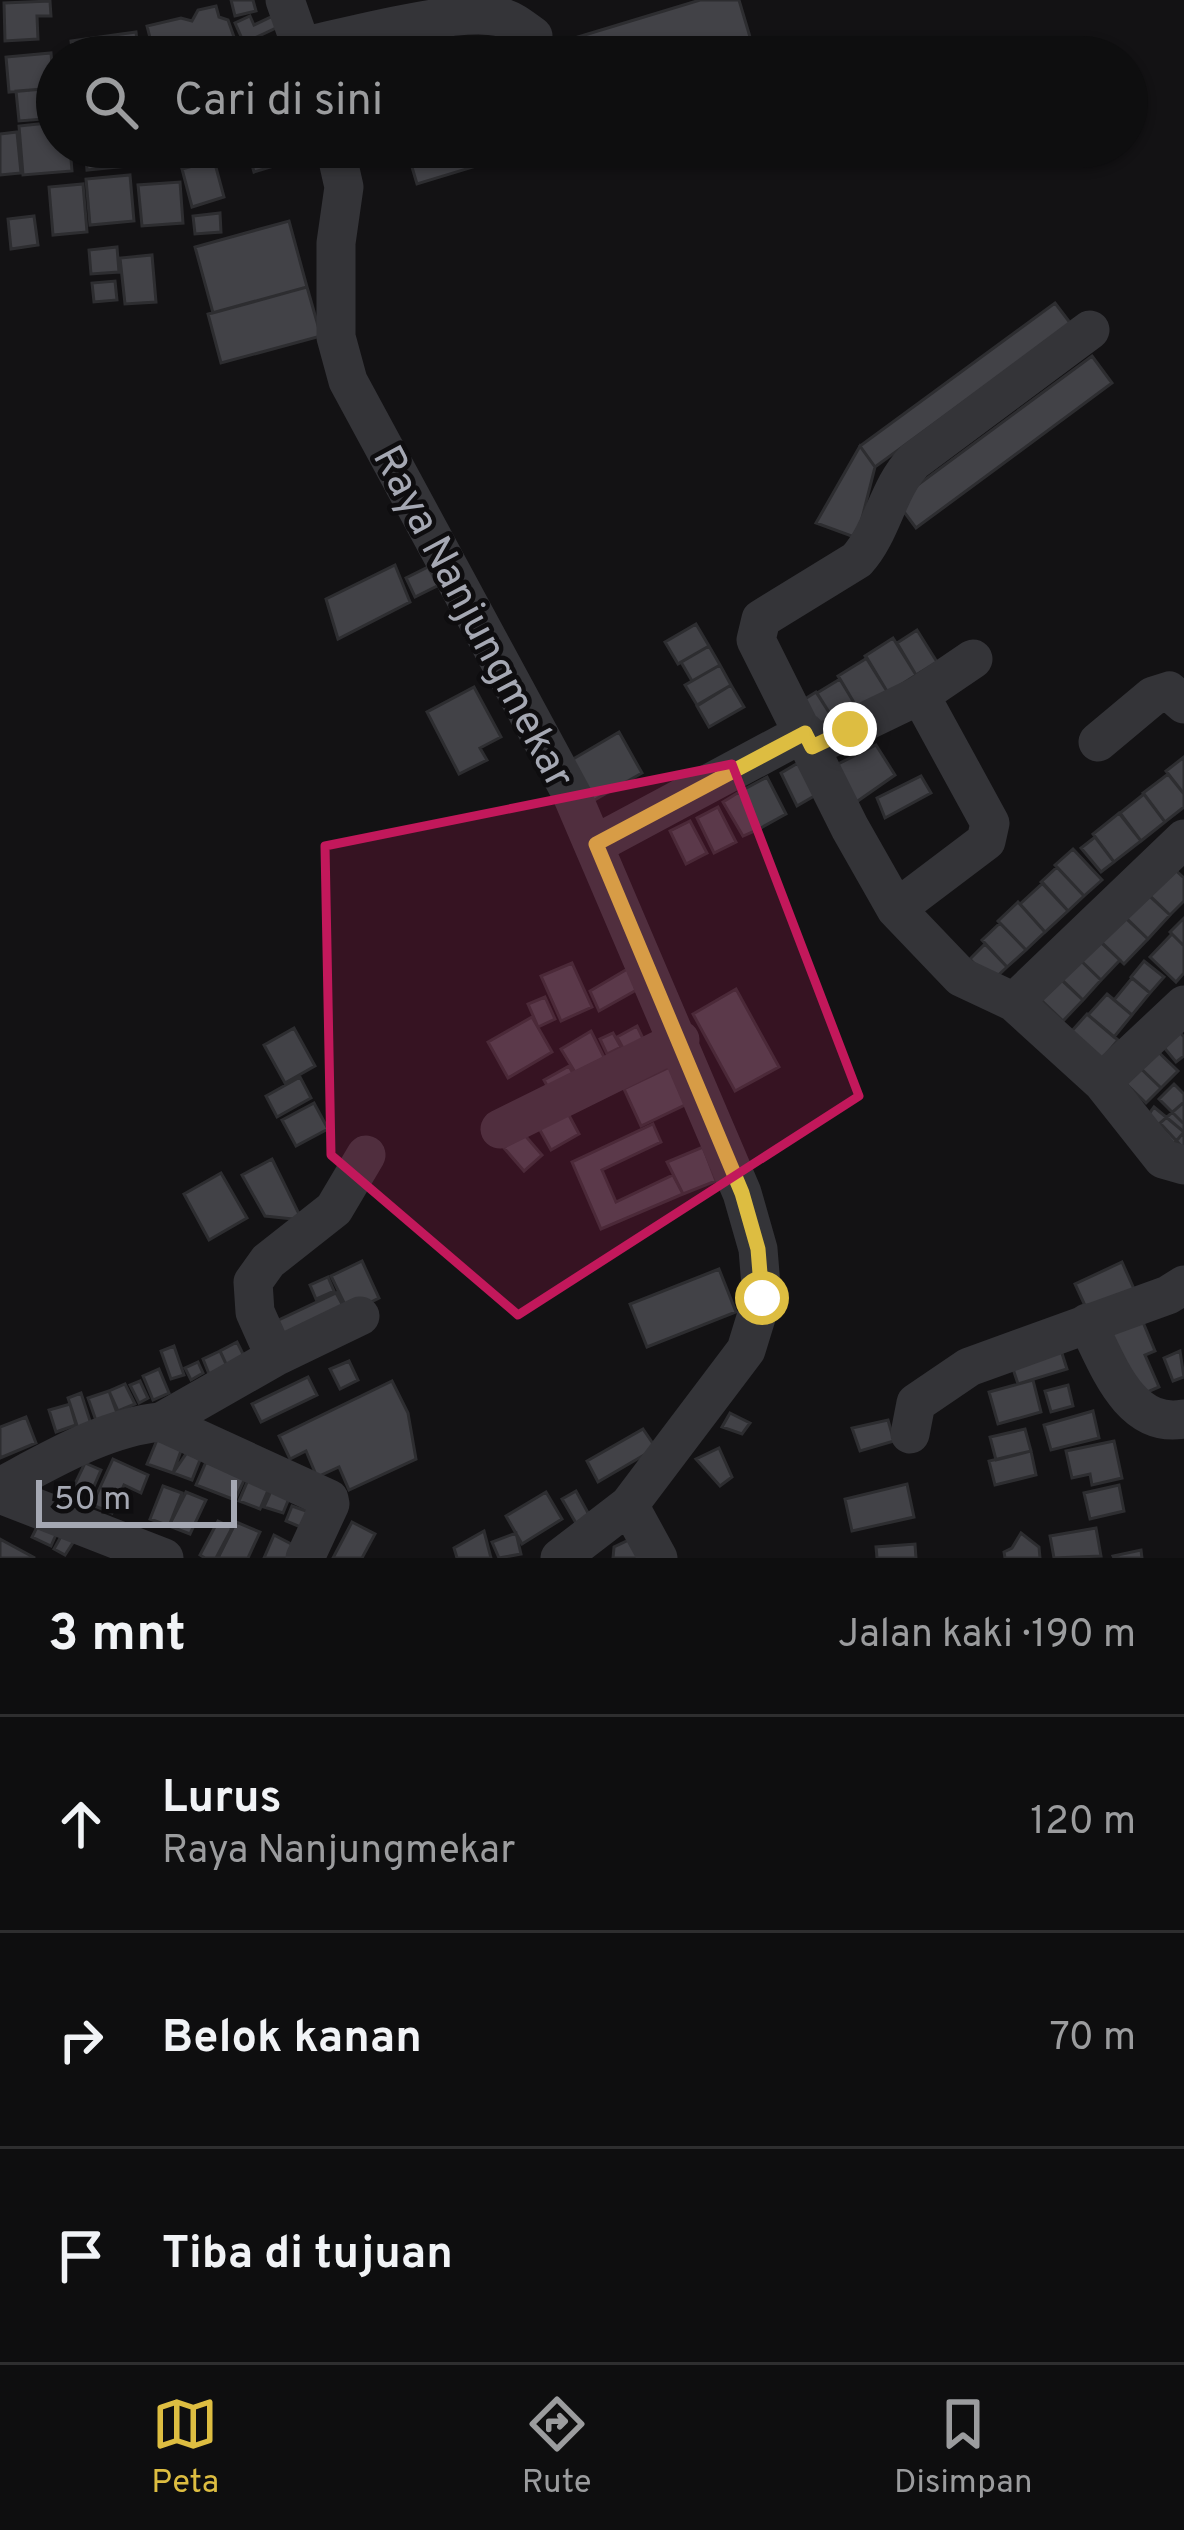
<!DOCTYPE html>
<html lang="id">
<meta charset="utf-8">
<style>
body{margin:0;font-family:Overpass,sans-serif;background:#1c1c1d;color:#f1f3f6}
.scale{position:absolute;left:36px;bottom:30px;width:201px;box-sizing:border-box;padding-left:12px;border:6px solid #a5a8b3;border-top:0;font-size:33px;line-height:42px;white-space:nowrap;color:#a5a8b3;-webkit-text-stroke:9px #0e0d0f;paint-order:stroke}
.stop{position:absolute;width:36px;height:36px;margin:-27px;border:9px solid #ddbd41;border-radius:50%;background:#fff}
.stop.end{background:#ddbd41;border-color:#fff;box-shadow:0 3px 12px #0008}
.list{margin:0;padding:0;list-style:none}
h2{display:flex;justify-content:space-between;align-items:center;height:156px;margin:0;padding:0 48px;font-size:51px}
h2 small{font-size:39px;font-weight:400;color:#9b9c9e}
.list li{display:grid;grid-template-columns:78px 1fr auto;gap:36px;align-items:center;box-sizing:border-box;height:216px;padding:0 48px;border-top:3px solid #2e2e2f}
.list b{display:block;font-size:45px;white-space:nowrap}
.list p{margin:0;font-size:39px;white-space:nowrap;color:#9b9c9e}
.list em{font-size:39px;font-style:normal;color:#9b9c9e}
.icon{flex:none;width:66px;height:66px;fill:none;stroke:currentColor;stroke-width:2;stroke-linecap:round;stroke-linejoin:round}
.map{position:relative;flex:none;width:1184px;height:1558px;overflow:hidden}
.search{position:absolute;background:#0e0e0f;box-shadow:0 3px 9px #0004;left:36px;right:36px;top:36px;height:132px;display:flex;align-items:center;gap:30px;box-sizing:border-box;padding:0 42px;border-radius:66px;color:#9b9c9e;font-size:45px}
.sheet{height:804px;background:#0e0e0f}
nav{display:flex;justify-content:space-around;align-items:center;box-sizing:border-box;height:168px;border-top:3px solid #2e2e2f;background:#0e0e0f;font-size:33px;color:#9b9c9e}
nav a{display:grid;justify-items:center;gap:6px}
nav .on{color:#ddbd41}
.map>svg:first-child{display:block}
</style>
<div class="map">
<svg width="1184" height="1558" viewBox="0 0 1184 1558">
<rect width="100%" height="100%" fill="#131214"/>
<path fill="#424247" stroke="#2d2d30" stroke-width="3" d="M 231,0 L 253,0 L 256,11 L 235,16 Z
M 700,0 L 739,0 L 756,57 L 512,57 Z
M 50,1 L 51,16 L 37,16 L 38,39 L 5,41 L 4,3 Z
M 216,6 L 219,17 L 228,20 L 239,51 L 237,57 L 155,57 L 147,26 L 181,18 L 192,21 L 198,10 Z
M 250,16 L 254,25 L 273,16 L 278,27 L 244,43 L 235,23 Z
M 136,32 L 139,57 L 73,57 L 71,41 Z
M 51,53 L 54,88 L 9,92 L 6,57 Z
M 54,88 L 57,118 L 19,121 L 16,91 Z
M 57,122 L 57,147 L 70,147 L 72,171 L 23,175 L 19,126 Z
M 17,132 L 21,173 L 0,175 L 0,134 Z
M 85,147 L 127,147 L 129,166 L 87,170 Z
M 139,147 L 170,147 L 170,151 L 140,153 Z
M 247,147 L 304,147 L 307,156 L 254,172 Z
M 406,147 L 539,147 L 417,184 Z
M 214,160 L 224,197 L 192,207 L 182,169 Z
M 130,175 L 134,221 L 90,225 L 86,179 Z
M 180,182 L 183,223 L 142,226 L 138,185 Z
M 83,184 L 87,232 L 53,235 L 49,187 Z
M 220,213 L 221,232 L 195,234 L 193,216 Z
M 34,216 L 38,245 L 11,249 L 8,219 Z
M 289,221 L 307,287 L 213,313 L 195,247 Z
M 117,247 L 119,272 L 91,274 L 89,250 Z
M 152,255 L 156,302 L 125,304 L 120,258 Z
M 115,281 L 117,300 L 94,302 L 92,283 Z
M 307,287 L 321,336 L 221,363 L 208,314 Z
M 1055,303 L 1071,324 L 875,467 L 860,446 Z
M 1092,356 L 1112,383 L 916,528 L 896,501 Z
M 860,446 L 875,467 L 857,538 L 816,523 Z
M 395,565 L 410,602 L 338,639 L 326,599 Z
M 432,565 L 441,584 L 415,597 L 406,578 Z
M 696,624 L 709,646 L 678,664 L 665,642 Z
M 917,630 L 937,662 L 916,675 L 897,643 Z
M 893,638 L 916,675 L 888,693 L 865,656 Z
M 709,646 L 720,665 L 692,681 L 681,662 Z
M 867,658 L 888,693 L 859,711 L 838,676 Z
M 720,665 L 731,685 L 697,705 L 685,685 Z
M 840,679 L 859,711 L 837,725 L 817,693 Z
M 731,685 L 744,707 L 709,727 L 697,706 Z
M 474,687 L 501,737 L 480,748 L 487,760 L 459,774 L 427,712 Z
M 816,692 L 837,725 L 820,735 L 800,702 Z
M 619,732 L 642,773 L 591,802 L 568,762 Z
M 876,745 L 895,775 L 852,805 L 830,768 Z
M 1184,757 L 1184,794 L 1166,771 Z
M 798,763 L 816,795 L 797,806 L 781,773 Z
M 1168,774 L 1184,794 L 1184,807 L 1165,822 L 1143,793 Z
M 921,776 L 931,793 L 885,818 L 877,798 Z
M 767,777 L 786,814 L 759,829 L 739,792 Z
M 739,792 L 759,829 L 743,836 L 723,802 Z
M 1144,794 L 1165,822 L 1141,841 L 1120,813 Z
M 718,807 L 736,842 L 714,853 L 697,818 Z
M 1119,813 L 1141,841 L 1114,862 L 1093,834 Z
M 690,821 L 707,853 L 686,864 L 670,831 Z
M 1095,837 L 1114,862 L 1101,872 L 1081,848 Z
M 1073,849 L 1102,880 L 1084,896 L 1055,865 Z
M 1170,865 L 1184,878 L 1184,901 L 1170,915 L 1143,890 Z
M 1057,867 L 1084,896 L 1068,911 L 1041,882 Z
M 1043,883 L 1068,911 L 1045,932 L 1020,904 Z
M 1145,891 L 1170,915 L 1148,939 L 1122,914 Z
M 1018,902 L 1045,932 L 1026,950 L 998,921 Z
M 1118,911 L 1148,939 L 1124,964 L 1094,936 Z
M 1184,918 L 1184,946 L 1170,932 Z
M 1000,923 L 1026,950 L 1007,967 L 982,940 Z
M 1172,934 L 1184,946 L 1184,973 L 1176,982 L 1150,957 Z
M 1094,935 L 1120,960 L 1101,980 L 1075,955 Z
M 985,944 L 1007,967 L 991,982 L 970,959 Z
M 1073,953 L 1101,980 L 1083,1000 L 1054,973 Z
M 1144,961 L 1164,977 L 1150,993 L 1131,977 Z
M 572,963 L 592,1007 L 561,1021 L 541,976 Z
M 629,968 L 640,988 L 599,1011 L 590,991 Z
M 1057,975 L 1083,1000 L 1063,1021 L 1037,996 Z
M 1132,978 L 1150,993 L 1132,1015 L 1114,1000 Z
M 736,989 L 779,1067 L 735,1091 L 693,1014 Z
M 1107,994 L 1132,1015 L 1114,1037 L 1088,1015 Z
M 545,997 L 555,1019 L 538,1027 L 528,1004 Z
M 1087,1014 L 1118,1040 L 1102,1059 L 1070,1033 Z
M 532,1017 L 552,1052 L 508,1078 L 488,1042 Z
M 1174,1025 L 1184,1037 L 1184,1056 L 1176,1062 L 1157,1039 Z
M 637,1026 L 649,1051 L 630,1061 L 617,1037 Z
M 294,1028 L 315,1066 L 285,1083 L 264,1045 Z
M 591,1031 L 607,1063 L 578,1077 L 561,1049 Z
M 613,1033 L 621,1047 L 607,1054 L 600,1039 Z
M 1148,1042 L 1178,1071 L 1161,1088 L 1131,1059 Z
M 1129,1057 L 1161,1088 L 1146,1103 L 1114,1072 Z
M 569,1066 L 576,1079 L 551,1093 L 544,1080 Z
M 672,1066 L 689,1103 L 641,1126 L 624,1089 Z
M 300,1077 L 311,1098 L 277,1117 L 266,1096 Z
M 1174,1084 L 1184,1094 L 1184,1124 L 1159,1099 Z
M 1184,1102 L 1184,1149 L 1160,1123 Z
M 314,1103 L 328,1129 L 296,1146 L 282,1120 Z
M 564,1106 L 579,1134 L 551,1150 L 535,1121 Z
M 1154,1107 L 1184,1132 L 1166,1153 L 1140,1126 Z
M 653,1124 L 661,1142 L 602,1170 L 616,1202 L 673,1175 L 683,1194 L 601,1229 L 572,1162 Z
M 522,1132 L 542,1155 L 524,1171 L 504,1148 Z
M 703,1147 L 716,1181 L 683,1194 L 667,1162 Z
M 272,1159 L 302,1220 L 265,1216 L 242,1175 Z
M 221,1173 L 247,1218 L 209,1240 L 184,1194 Z
M 362,1261 L 379,1298 L 349,1313 L 331,1276 Z
M 1122,1262 L 1134,1289 L 1087,1310 L 1075,1284 Z
M 719,1269 L 736,1312 L 647,1347 L 630,1304 Z
M 328,1277 L 334,1291 L 316,1299 L 310,1285 Z
M 336,1293 L 347,1313 L 275,1346 L 266,1326 Z
M 1140,1315 L 1155,1351 L 1145,1355 L 1159,1387 L 1136,1397 L 1103,1330 Z
M 237,1342 L 245,1358 L 227,1366 L 220,1351 Z
M 174,1346 L 184,1375 L 171,1379 L 161,1351 Z
M 1060,1347 L 1067,1369 L 1018,1384 L 1011,1363 Z
M 220,1351 L 227,1366 L 209,1374 L 203,1359 Z
M 1180,1351 L 1184,1377 L 1173,1381 L 1164,1358 Z
M 349,1361 L 358,1380 L 340,1389 L 330,1369 Z
M 198,1362 L 203,1373 L 191,1380 L 185,1368 Z
M 159,1369 L 169,1393 L 153,1400 L 143,1376 Z
M 308,1377 L 317,1395 L 261,1422 L 252,1404 Z
M 1033,1380 L 1041,1412 L 998,1424 L 989,1392 Z
M 140,1381 L 148,1398 L 139,1403 L 130,1385 Z
M 392,1381 L 408,1413 L 416,1459 L 349,1490 L 339,1467 L 317,1477 L 306,1451 L 290,1459 L 279,1436 Z
M 125,1384 L 135,1404 L 118,1411 L 109,1391 Z
M 1068,1385 L 1073,1406 L 1051,1412 L 1045,1391 Z
M 109,1391 L 121,1424 L 100,1432 L 88,1398 Z
M 81,1393 L 94,1433 L 81,1438 L 68,1398 Z
M 70,1404 L 76,1425 L 56,1432 L 49,1410 Z
M 1093,1411 L 1099,1438 L 1051,1450 L 1044,1425 Z
M 730,1413 L 750,1423 L 742,1434 L 722,1427 Z
M 26,1417 L 36,1443 L 0,1458 L 0,1427 Z
M 888,1420 L 894,1441 L 860,1451 L 852,1428 Z
M 643,1429 L 656,1448 L 598,1482 L 587,1461 Z
M 1025,1429 L 1031,1451 L 996,1460 L 990,1437 Z
M 157,1440 L 182,1448 L 173,1473 L 147,1464 Z
M 1114,1441 L 1122,1478 L 1092,1485 L 1090,1474 L 1072,1478 L 1066,1451 Z
M 719,1448 L 732,1477 L 720,1486 L 696,1459 Z
M 188,1451 L 200,1460 L 192,1480 L 173,1473 Z
M 1031,1451 L 1036,1475 L 995,1485 L 989,1461 Z
M 113,1459 L 148,1475 L 141,1493 L 124,1485 L 112,1513 L 92,1505 Z
M 206,1462 L 245,1478 L 235,1500 L 196,1485 Z
M 85,1463 L 101,1470 L 91,1493 L 74,1486 Z
M 248,1480 L 269,1488 L 260,1509 L 239,1501 Z
M 907,1484 L 914,1517 L 852,1531 L 845,1499 Z
M 1119,1485 L 1124,1511 L 1090,1519 L 1084,1493 Z
M 163,1486 L 182,1493 L 169,1526 L 150,1519 Z
M 272,1489 L 290,1496 L 283,1513 L 264,1507 Z
M 576,1491 L 593,1522 L 580,1530 L 562,1499 Z
M 186,1492 L 206,1500 L 190,1534 L 169,1526 Z
M 546,1492 L 562,1519 L 522,1544 L 506,1516 Z
M 292,1506 L 309,1512 L 303,1528 L 286,1521 Z
M 41,1519 L 59,1528 L 51,1546 L 32,1537 Z
M 218,1521 L 232,1528 L 216,1558 L 205,1558 L 200,1555 Z
M 236,1522 L 260,1532 L 248,1558 L 218,1558 Z
M 352,1522 L 375,1534 L 362,1558 L 333,1558 Z
M 1096,1528 L 1101,1556 L 1054,1558 L 1050,1536 Z
M 64,1531 L 76,1538 L 65,1555 L 54,1549 Z
M 484,1531 L 491,1558 L 457,1558 L 454,1548 Z
M 516,1533 L 521,1554 L 499,1558 L 492,1542 Z
M 1021,1533 L 1039,1547 L 1040,1558 L 1005,1558 L 1004,1552 L 1012,1548 Z
M 274,1535 L 297,1547 L 292,1558 L 264,1558 Z
M 633,1538 L 645,1558 L 613,1558 L 614,1547 Z
M 0,1539 L 35,1558 L 0,1558 Z
M 915,1544 L 916,1558 L 877,1558 L 876,1547 Z
M 1141,1550 L 1142,1558 L 1114,1558 L 1113,1556 Z"/>
<g fill="none" stroke-linecap="round" stroke-linejoin="round">
<path stroke="#343438" stroke-width="39" d="M 285,0 L 305,57
M 301,47 C 348,37 456,7 500,17 C 513,20 523,29 533,36
M 335,147 L 344,187 L 336,243 L 336,337 L 348,381 L 572,795 L 742,1193 L 758,1249 L 762,1298 L 746,1350 L 629,1505 L 560,1558
M 1090,330 L 914,461 C 887,489 883,531 857,560 L 761,619 L 756,640 L 850,828 L 896,909 L 961,977 L 1014,1002 L 1102,1082 L 1163,1159 L 1184,1165
M 1098,742 L 1153,696 L 1169,691 L 1184,704
M 812,747 L 920,695 L 973,659
M 596,844 L 805,732
M 896,909 L 986,841 L 990,823 L 920,695
M 1014,1002 L 1184,839
M 1102,1082 L 1184,1005
M 500,1129 L 680,1040
M 1087,1323 C 1108,1364 1129,1429 1184,1419
M 275,1357 L 255,1312 L 253,1282 L 268,1261 L 334,1209 L 366,1155
M 161,1422 L 275,1357 L 360,1316
M 910,1434 L 916,1403 L 969,1367 L 1168,1295 L 1184,1285
M 0,1487 C 49,1461 105,1427 161,1422 L 329,1499 L 330,1504 L 305,1558
M 0,1494 L 164,1558
M 629,1505 L 658,1558"/>
</g>
<g fill="none" stroke-linecap="round" stroke-linejoin="round">
<path stroke="#ddbd41" stroke-width="15" d="M 762,1298 L 758,1249 L 742,1193 L 596,844 L 805,733 L 812,747 L 850,729"/>
</g>
<path fill="#c2185b" fill-opacity="0.2" stroke="#c2185b" stroke-width="9" stroke-linejoin="round" d="M 732,764 L 859,1096 L 518,1315 L 331,1155 L 325,846 Z"/>
<g text-anchor="middle" stroke-width="9" stroke-linejoin="round" paint-order="stroke">
<g font-size="42" fill="#a5a8b3" stroke="#0e0d0f">
<text transform="translate(475 616) rotate(62)" y="15">Raya Nanjungmekar</text>
</g>
</g>
</svg>
<div class="scale">50 m</div>
<div class="stop" style="left:762px;top:1298px"></div>
<div class="stop end" style="left:850px;top:729px"></div>
<div class="search"><svg class="icon" aria-label="search" viewBox="0 0 24 24"><circle cx="10" cy="10" r="6"/><path d="M15 15l6 6"/></svg>Cari di sini</div>
</div>
<section class="sheet">
<h2>3 mnt<small>Jalan kaki · 190 m</small></h2>
<ul class="list">
<li><svg class="icon" aria-label="ahead" viewBox="0 0 24 24"><path d="M12 20V5M6 11l6-6 6 6"/></svg><div><b>Lurus</b><p>Raya Nanjungmekar</p></div><em>120 m</em></li>
<li><svg class="icon" aria-label="right" viewBox="0 0 24 24"><path d="M7 20v-9h11M14 6l5 5-5 5"/></svg><div><b>Belok kanan</b></div><em>70 m</em></li>
<li><svg class="icon" aria-label="arrive" viewBox="0 0 24 24"><path d="M6 21V4h12l-3 4 3 4H6"/></svg><div><b>Tiba di tujuan</b></div></li>
</ul>
</section>
<nav>
<a class="on"><svg class="icon" aria-label="map" viewBox="0 0 24 24"><path d="M3 6l6-2 6 2 6-2v14l-6 2-6-2-6 2zM9 4v14M15 6v14"/></svg>Peta</a>
<a><svg class="icon" aria-label="directions" viewBox="0 0 24 24"><path d="M12 3l9 9-9 9-9-9zM9 14v-3h6M13 9l2 2-2 2"/></svg>Rute</a>
<a><svg class="icon" aria-label="saved" viewBox="0 0 24 24"><path d="M7 4h10v16l-5-4-5 4z"/></svg>Disimpan</a>
</nav>
